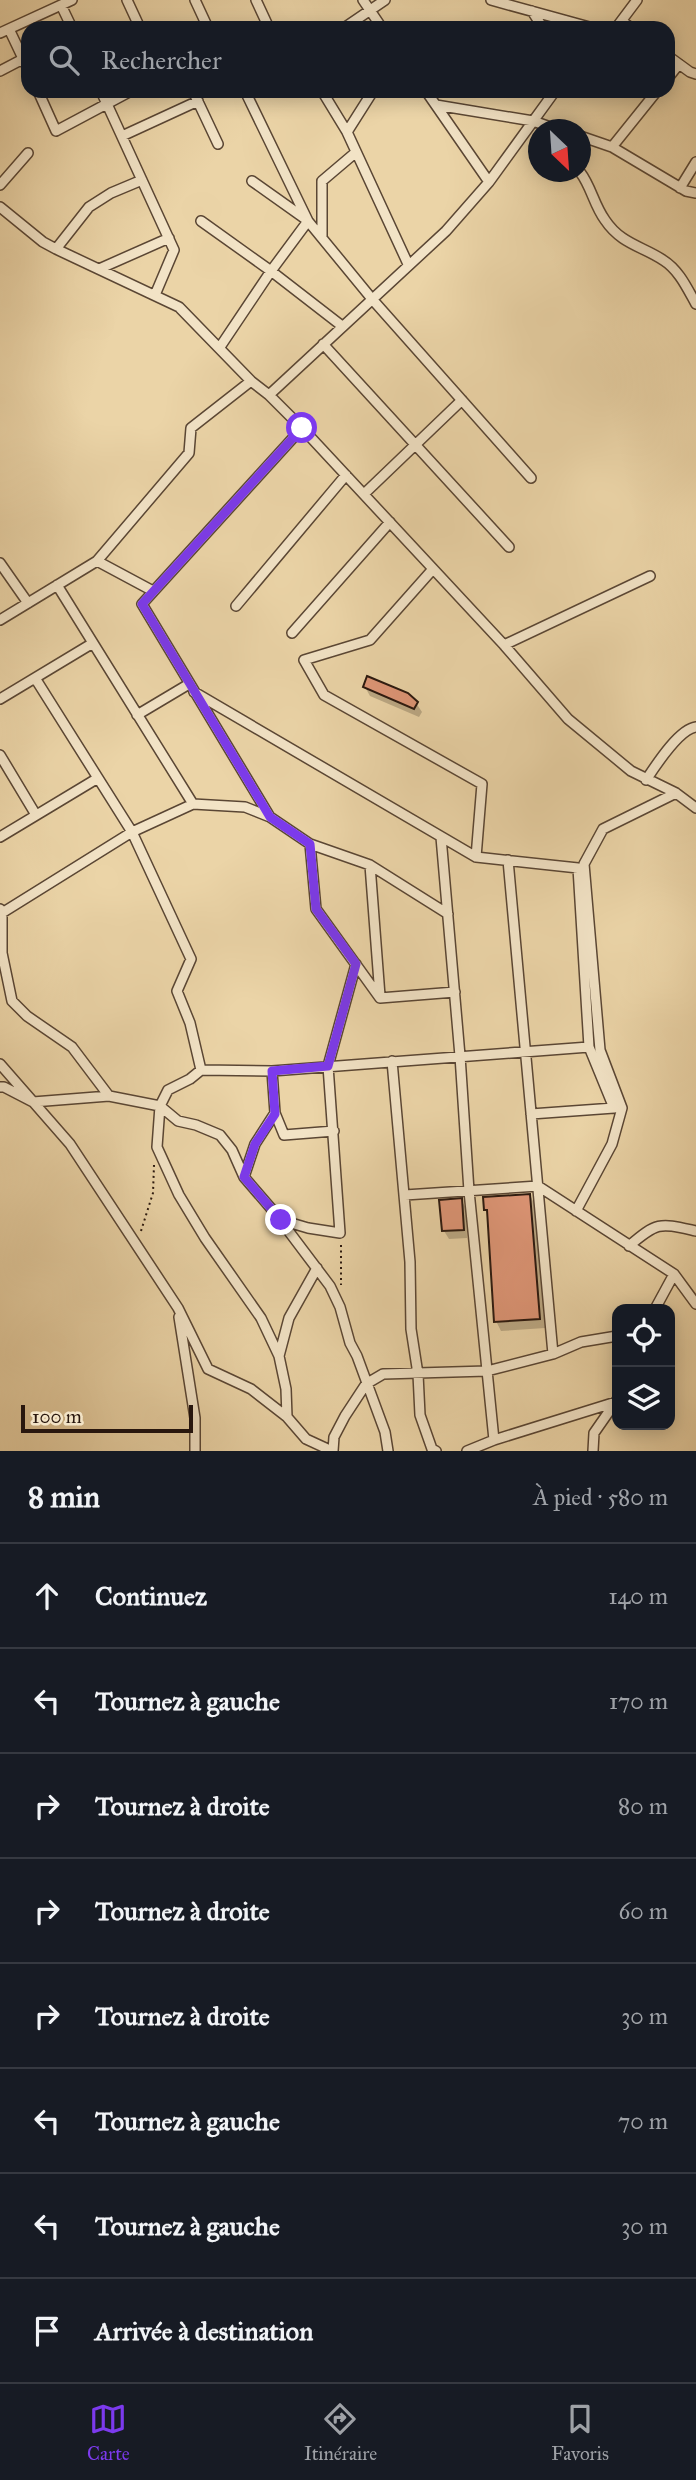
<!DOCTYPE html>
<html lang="fr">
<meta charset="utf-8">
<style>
body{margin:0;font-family:"IM FELL Great Primer",serif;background:#20242c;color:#f1f3f6}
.controls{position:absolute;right:21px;bottom:21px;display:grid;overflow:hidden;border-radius:14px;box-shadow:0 4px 18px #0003}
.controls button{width:63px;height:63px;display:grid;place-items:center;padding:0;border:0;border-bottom:2px solid #363941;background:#171b24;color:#f1f3f6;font:35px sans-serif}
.compass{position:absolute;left:528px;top:119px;width:63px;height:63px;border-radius:50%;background:#171b24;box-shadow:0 4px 18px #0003;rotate:155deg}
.scale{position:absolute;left:21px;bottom:18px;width:172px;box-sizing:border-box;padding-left:7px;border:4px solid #29170e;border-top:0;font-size:19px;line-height:24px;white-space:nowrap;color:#29170e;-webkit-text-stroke:5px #f2e3c6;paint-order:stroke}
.stop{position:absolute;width:21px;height:21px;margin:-16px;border:5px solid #7c3aed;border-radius:50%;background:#fff}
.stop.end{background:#7c3aed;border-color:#fff;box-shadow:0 2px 7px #0008}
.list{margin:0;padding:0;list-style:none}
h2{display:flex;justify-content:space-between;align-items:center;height:91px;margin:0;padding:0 28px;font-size:30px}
h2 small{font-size:23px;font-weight:400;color:#9ea1a6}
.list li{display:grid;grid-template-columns:46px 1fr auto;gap:21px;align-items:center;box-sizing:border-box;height:105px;padding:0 28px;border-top:2px solid #363941}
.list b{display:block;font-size:26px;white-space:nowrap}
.list em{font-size:23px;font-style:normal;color:#9ea1a6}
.icon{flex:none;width:38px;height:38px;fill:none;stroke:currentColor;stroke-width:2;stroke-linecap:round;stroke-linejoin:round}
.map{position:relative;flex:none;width:696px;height:1451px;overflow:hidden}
.search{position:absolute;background:#171b24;box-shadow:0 4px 18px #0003;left:21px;right:21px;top:21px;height:77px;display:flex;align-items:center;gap:18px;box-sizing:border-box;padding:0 24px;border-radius:21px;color:#9ea1a6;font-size:26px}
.sheet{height:931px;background:#171b24}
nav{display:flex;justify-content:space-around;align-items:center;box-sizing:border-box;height:98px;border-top:2px solid #363941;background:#171b24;font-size:19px;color:#9ea1a6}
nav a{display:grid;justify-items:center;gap:4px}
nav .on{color:#7c3aed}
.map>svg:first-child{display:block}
</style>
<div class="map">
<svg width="696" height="1451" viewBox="0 0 696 1451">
<rect width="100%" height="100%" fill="#ebd4a7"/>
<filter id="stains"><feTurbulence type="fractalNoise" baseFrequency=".00286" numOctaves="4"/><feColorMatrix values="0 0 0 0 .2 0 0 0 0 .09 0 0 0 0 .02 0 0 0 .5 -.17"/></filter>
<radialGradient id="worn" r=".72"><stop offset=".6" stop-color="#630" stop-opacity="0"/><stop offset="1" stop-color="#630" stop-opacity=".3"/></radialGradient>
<path fill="#0003" d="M 365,687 L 416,703 L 422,712 L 419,717 L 370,696 Z
M 530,1195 L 535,1205 L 545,1328 L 501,1331 L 496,1321 L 490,1216 L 486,1210 Z
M 461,1200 L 466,1208 L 467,1238 L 449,1239 L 444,1231 Z"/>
<path fill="#df9677" stroke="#29170e" stroke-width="2" d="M 367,676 L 408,693 L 418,702 L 414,709 L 363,687 Z
M 530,1194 L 540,1319 L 494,1322 L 487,1210 L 484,1210 L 483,1197 Z
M 462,1198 L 464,1230 L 442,1231 L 439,1200 Z"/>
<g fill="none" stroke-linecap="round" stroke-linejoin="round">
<g stroke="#5a4634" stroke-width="12">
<path id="minor" d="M 127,0 L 140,28
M 195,0 L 208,28
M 256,0 L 269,28
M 363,0 L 382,28
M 491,0 L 593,28
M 61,5 L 72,28
M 532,11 L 543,28
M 622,21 L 631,28
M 344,28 L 385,0
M 616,28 L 637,0
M 9,29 L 28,69
M 0,33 L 72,0
M 668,56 L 690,72 L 696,74
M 0,71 L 23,59
M 668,78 L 679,64
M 38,91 L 56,131 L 131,91
M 101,91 L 174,250 L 155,295
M 193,91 L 218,144
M 245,91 L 308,221 L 372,299 L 531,478
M 322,91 L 347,132 L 408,264
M 426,91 L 489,182
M 436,105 L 533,121 L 559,130
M 347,132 L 373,91
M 122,136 L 198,101
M 580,136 L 612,147 L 686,191 L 696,193
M 612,147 L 657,91
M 580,172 C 591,186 594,205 605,220 C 621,244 642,246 663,260 C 679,270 687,288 696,304
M 252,181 L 307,220
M 0,185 L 28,153
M 680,188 L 696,162
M 0,207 L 43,242 L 56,249 L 179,307 L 251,381 L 269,395 L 302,428 L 504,645 L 568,719 L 631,771 L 676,793 L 696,808
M 201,221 L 271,271 L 342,326
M 322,237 L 322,181 L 355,153
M 56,249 L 89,207 L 111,193 L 142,180
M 99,269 L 169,238
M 323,344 L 509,547
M 220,347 L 271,271 L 308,221
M 269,395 L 446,231 L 489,182 L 555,91
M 364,494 L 462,400
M 97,561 L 153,591
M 0,563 L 28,603
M 433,569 L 370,640 L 304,660 L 324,695 L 482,784 L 476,857
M 57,585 L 193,804
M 236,606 L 346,475
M 0,620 L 97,561 L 189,453 L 191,428 L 251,381
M 292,633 L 390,522
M 504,645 L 650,576
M 35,678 L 132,832 L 191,959 L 177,991 L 190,1023 L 201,1070
M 194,692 L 476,857 L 578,868 L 589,1047 L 614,1108 L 531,1114
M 0,699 L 93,643
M 137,715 L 189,684
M 0,755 L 36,815
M 646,780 C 656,765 679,729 696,727
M 270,817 L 142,604 L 302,428
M 0,837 L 98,778
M 441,837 L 460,1056 L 469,1191 L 494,1440
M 310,844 L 316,909 L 380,998
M 508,860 L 553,1354
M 370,865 L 380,996
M 0,909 L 2,913 L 132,832 L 193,804 L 245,807 L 270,817 L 310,844 L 370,865 L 448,914
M 2,913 L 2,953 L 12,1001 L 27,1016 L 72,1047 L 109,1096 L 160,1106 L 178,1121 L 196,1125 L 220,1135 L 232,1150 L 244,1177 L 281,1220 L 308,1228 L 340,1233 L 328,1066 L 356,964
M 380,998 L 455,992
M 392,1061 L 410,1262 L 411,1329 L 418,1374 L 420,1415 L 432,1449 L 436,1451
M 0,1064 L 70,1144 L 178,1308 L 208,1369 L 251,1389 L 287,1417
M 0,1087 L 4,1087 L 33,1102 L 109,1096
M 275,1113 L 284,1135 L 334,1131
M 244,1177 L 255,1144 L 275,1113 L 272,1071
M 405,1195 L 538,1186 L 674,1274 L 696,1304
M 576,1211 L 612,1144 L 622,1108 L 600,1050 L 584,864 L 603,829 L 676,793
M 281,1221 L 330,1286 L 340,1307 L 350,1343 L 357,1356 L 385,1432 L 388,1451
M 629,1246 C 658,1221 660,1223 696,1231
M 655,1309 L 674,1274
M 179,1317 L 195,1418 L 195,1451
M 279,1356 L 289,1318 L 317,1268
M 332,1451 L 306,1439 L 287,1417 L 286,1389 L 279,1356 L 261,1318 L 205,1238 L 179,1195 L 157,1147 L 160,1106 L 168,1090 L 190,1079 L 201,1070 L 272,1071 L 589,1047
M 333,1451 L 334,1437 L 345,1416 L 366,1384 L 383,1374 L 487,1371 L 553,1354 L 581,1342 L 617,1336
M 467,1451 L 494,1440 L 616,1402
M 593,1451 L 594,1433 L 617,1400"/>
</g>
<path stroke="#29170e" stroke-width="2" stroke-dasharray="2 3.5" stroke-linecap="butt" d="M 141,1231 L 153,1193 L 154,1165
M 341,1245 L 341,1285"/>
<use href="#minor" stroke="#f2e3c6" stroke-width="9"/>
</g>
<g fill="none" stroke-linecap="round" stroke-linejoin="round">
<path stroke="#7c3aed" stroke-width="9" d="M 281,1220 L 244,1177 L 255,1144 L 275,1114 L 272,1071 L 328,1066 L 356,964 L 316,909 L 310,844 L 270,817 L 142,604 L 302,428"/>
</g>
<rect width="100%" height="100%" filter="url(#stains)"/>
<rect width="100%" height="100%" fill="url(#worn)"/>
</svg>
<div class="controls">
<button><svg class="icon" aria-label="locate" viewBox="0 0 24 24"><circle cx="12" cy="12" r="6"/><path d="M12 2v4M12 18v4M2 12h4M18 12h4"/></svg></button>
<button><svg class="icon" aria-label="layers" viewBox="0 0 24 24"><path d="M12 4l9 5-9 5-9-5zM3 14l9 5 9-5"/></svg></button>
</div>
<svg class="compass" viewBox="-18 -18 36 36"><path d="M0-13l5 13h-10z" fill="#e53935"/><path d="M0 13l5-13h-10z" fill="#9ea1a6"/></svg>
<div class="scale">100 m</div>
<div class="stop" style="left:302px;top:428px"></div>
<div class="stop end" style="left:281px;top:1220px"></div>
<div class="search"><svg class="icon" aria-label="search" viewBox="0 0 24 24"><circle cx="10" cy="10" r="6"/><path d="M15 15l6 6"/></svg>Rechercher</div>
</div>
<section class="sheet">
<h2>8 min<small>À pied · 580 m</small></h2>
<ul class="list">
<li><svg class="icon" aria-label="ahead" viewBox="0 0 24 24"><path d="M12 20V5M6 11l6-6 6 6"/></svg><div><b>Continuez</b></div><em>140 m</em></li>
<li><svg class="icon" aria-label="left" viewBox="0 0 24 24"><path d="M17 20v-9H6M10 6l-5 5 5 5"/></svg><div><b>Tournez à gauche</b></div><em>170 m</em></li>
<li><svg class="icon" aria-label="right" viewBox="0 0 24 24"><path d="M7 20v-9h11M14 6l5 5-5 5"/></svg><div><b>Tournez à droite</b></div><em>80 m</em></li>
<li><svg class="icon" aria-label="right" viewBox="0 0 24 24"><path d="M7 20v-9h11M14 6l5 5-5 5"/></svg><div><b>Tournez à droite</b></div><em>60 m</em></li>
<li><svg class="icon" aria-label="right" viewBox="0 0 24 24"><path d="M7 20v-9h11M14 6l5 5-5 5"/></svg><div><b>Tournez à droite</b></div><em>30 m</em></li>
<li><svg class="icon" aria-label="left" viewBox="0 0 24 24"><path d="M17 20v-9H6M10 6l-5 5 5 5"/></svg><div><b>Tournez à gauche</b></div><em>70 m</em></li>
<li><svg class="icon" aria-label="left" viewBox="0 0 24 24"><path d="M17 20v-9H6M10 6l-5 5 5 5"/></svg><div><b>Tournez à gauche</b></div><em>30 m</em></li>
<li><svg class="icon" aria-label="arrive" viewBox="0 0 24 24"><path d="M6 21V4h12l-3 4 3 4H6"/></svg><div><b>Arrivée à destination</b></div></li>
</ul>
</section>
<nav>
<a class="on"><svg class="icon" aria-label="map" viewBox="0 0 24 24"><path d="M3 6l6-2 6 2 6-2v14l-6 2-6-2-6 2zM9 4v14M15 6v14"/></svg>Carte</a>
<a><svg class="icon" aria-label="directions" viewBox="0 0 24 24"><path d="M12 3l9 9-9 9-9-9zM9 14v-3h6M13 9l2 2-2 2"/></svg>Itinéraire</a>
<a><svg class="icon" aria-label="saved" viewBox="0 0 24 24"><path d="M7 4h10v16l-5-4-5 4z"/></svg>Favoris</a>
</nav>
